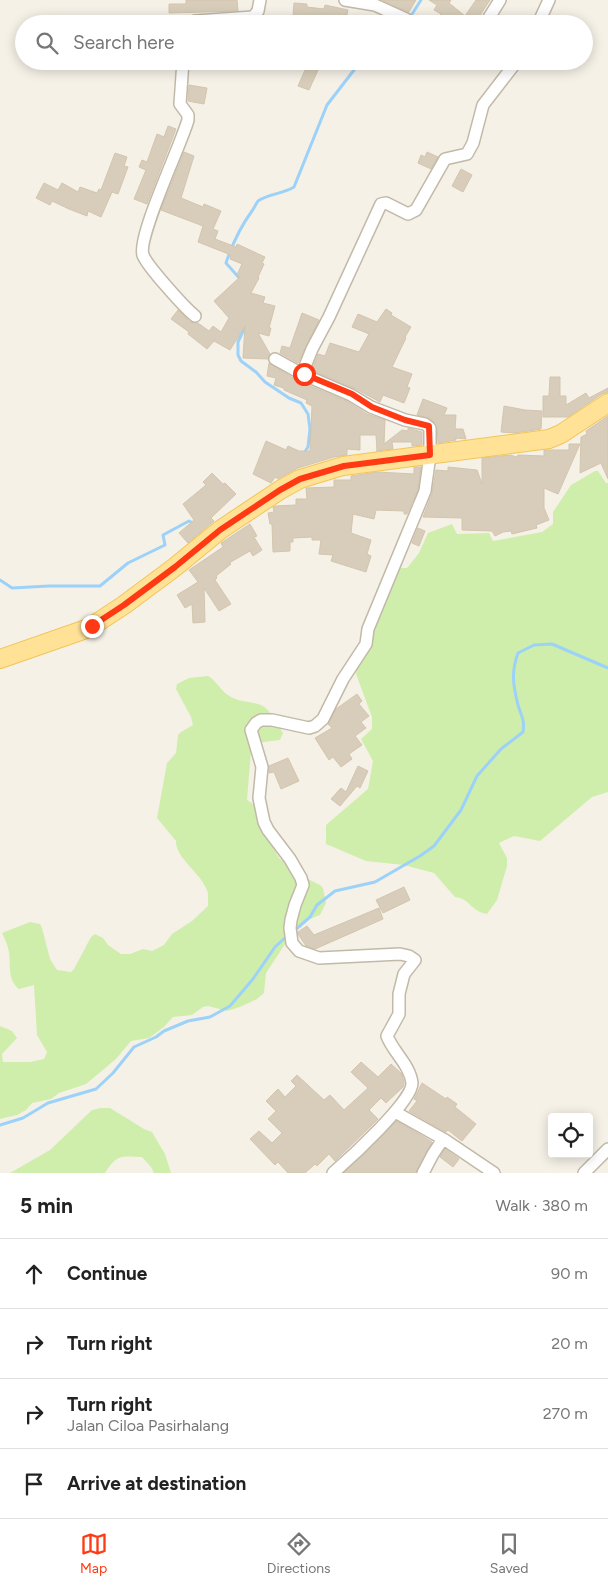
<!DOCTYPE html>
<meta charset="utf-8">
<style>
body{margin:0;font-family:Figtree,sans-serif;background:#f6f6f6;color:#222}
.controls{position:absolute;right:15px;bottom:15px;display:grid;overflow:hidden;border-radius:5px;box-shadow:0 2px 12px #0003}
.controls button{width:45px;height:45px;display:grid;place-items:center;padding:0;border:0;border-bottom:1px solid #e0e0e0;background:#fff;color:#222;font:25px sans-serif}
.stop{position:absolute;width:15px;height:15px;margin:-11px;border:4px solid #ff3914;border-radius:50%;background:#fff}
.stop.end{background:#ff3914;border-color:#fff;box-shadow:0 1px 5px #0008}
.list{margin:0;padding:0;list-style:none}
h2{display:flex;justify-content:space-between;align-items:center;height:65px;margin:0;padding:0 20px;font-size:21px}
h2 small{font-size:16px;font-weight:400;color:#767676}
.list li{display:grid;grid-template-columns:32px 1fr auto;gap:15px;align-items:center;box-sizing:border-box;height:70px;padding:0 20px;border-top:1px solid #e0e0e0}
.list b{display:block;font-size:19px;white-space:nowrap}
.list p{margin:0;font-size:16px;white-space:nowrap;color:#767676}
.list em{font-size:16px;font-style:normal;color:#767676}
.icon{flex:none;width:28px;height:28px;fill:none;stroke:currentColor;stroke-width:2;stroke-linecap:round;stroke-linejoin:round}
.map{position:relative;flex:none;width:608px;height:1173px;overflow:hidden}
.search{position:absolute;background:#fff;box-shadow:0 2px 12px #0003;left:15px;right:15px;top:15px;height:55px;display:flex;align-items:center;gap:12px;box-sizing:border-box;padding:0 18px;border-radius:28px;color:#767676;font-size:19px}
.sheet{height:345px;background:#fff}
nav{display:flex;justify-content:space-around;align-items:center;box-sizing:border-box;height:70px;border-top:1px solid #e0e0e0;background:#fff;font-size:14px;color:#767676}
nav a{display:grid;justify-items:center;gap:2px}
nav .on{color:#ff3914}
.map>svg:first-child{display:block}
</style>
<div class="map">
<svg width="608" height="1173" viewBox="0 0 608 1173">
<rect width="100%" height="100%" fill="#f5f1e7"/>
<path fill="#cfeeab" d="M 595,471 L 598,471 L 606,483 L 608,483 L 608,792 L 592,797 L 540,841 L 514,836 L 499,843 L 507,858 L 507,866 L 497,900 L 487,914 C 470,911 471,899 455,897 L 434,873 L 404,865 L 366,861 L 326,844 L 326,825 L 368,789 L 373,761 L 361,739 L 372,729 L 372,717 L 356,674 L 357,663 L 372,624 L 398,568 L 407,568 L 419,553 L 428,533 L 452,524 L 457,534 L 489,533 L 493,541 L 542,532 L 553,524 L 553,512 L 571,485 Z
M 208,676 C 216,680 220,690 228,695 C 238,702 247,701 258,704 C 270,707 277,724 283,733 L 280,740 L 256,743 L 251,751 L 247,800 L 259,808 L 261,827 L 279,858 L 302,876 L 320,885 L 323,888 L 326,903 L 320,915 L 308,920 L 295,929 L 266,973 L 264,993 L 257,999 L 240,1007 L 227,1011 L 208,1006 L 203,1007 L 192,1015 L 173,1017 L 164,1027 L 149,1038 L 131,1041 L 116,1059 L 86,1084 L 59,1093 L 51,1099 L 32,1103 L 26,1110 L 17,1115 L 0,1119 L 0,1026 L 12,1031 L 17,1038 L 2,1054 L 3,1062 L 30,1062 L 44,1059 L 47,1052 L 37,1035 L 34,985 L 19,989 C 7,980 11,965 9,952 C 8,946 5,939 2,933 L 30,922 L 40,924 L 42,928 L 50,959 L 57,970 L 71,972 L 74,969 L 91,937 L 95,934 L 103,938 L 108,945 L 121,954 L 130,954 L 143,949 L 152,951 L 164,945 L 172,934 L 192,921 L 208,906 C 208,902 208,897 208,893 C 203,874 175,858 176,841 L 157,818 L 167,763 L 176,753 L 178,735 L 181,732 L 193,725 L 191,717 L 176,689 L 177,684 L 189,678 Z
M 101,1108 L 110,1108 L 144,1129 L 152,1132 L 165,1154 L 171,1173 L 154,1173 L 151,1167 L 142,1157 C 121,1156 117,1154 105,1173 L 10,1173 L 50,1150 L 92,1110 Z"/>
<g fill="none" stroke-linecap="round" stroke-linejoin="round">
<path stroke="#9cd2f9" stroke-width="3" d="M 409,19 L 421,0
M 241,280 L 226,263 C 232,245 241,226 252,211 C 254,208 256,204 258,201 C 267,194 283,194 294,187 L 327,105 L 361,61
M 246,325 L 238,342 L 238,355 L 241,361 L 256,372 L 265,382 L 289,398 L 301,403 L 308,414 L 310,429 L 308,447 L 304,453
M 0,580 L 12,588 L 49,586 L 100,586 L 128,563 L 165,545 L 163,535 L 189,521 L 195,524
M 294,931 L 310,917 L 317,905 L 335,891 L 375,882 L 420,856 L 434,846 L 461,810 L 477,776 L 501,749 L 523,732 C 525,719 521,716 518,705 C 513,685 511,672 518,653 L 534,645 L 552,644 L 608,668
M 0,1125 L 23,1118 L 48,1103 L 96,1089 L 113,1073 L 134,1047 L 156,1037 L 164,1031 L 188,1021 L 210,1017 L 230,1006 L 253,979 L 275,947 L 287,936"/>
</g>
<path fill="#d8cdbb" stroke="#d4c5ad" d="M 186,0 L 237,0 L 238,11 L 169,13 L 169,4 L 186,4 Z
M 382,0 L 416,0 L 409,12 Z
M 429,0 L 451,0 L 449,3 L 465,16 L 476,0 L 490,0 L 477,20 L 478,24 L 432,24 L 441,14 L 434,10 L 437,5 Z
M 294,3 L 307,4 L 307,7 L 324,9 L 325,5 L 348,10 L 345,24 L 336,22 L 335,24 L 307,24 L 307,18 L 293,17 Z
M 309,61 L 318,61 L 315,69 L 318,70 L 309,90 L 298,86 Z
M 189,85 L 207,88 L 204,104 L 188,101 Z
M 168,126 L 176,129 L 147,204 L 134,199 L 146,170 L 139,167 L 142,160 L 147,162 L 157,134 L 164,137 Z
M 184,152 L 194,156 L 181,198 L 203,207 L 204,204 L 221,211 L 213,229 L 218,231 L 215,239 L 236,247 L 237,244 L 265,257 L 262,263 L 264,264 L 258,277 L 259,278 L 251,293 L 265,297 L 263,303 L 275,306 L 269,328 L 271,328 L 269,336 L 258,333 L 270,354 L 268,359 L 243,358 L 245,326 L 230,350 L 214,341 L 207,349 L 188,334 L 189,332 L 171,319 L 178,310 L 190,322 L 198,323 L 209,331 L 213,326 L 221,332 L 229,318 L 214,301 L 240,277 L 237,275 L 242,264 L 230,259 L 231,255 L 198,242 L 203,226 L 161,210 Z
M 427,152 L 438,157 L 431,169 L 418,163 L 421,155 L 425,157 Z
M 115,153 L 127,157 L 124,166 L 128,167 L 118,194 L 112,192 L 101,217 L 88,211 L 87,216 L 69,209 L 52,201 L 50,205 L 36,198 L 44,183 L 58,190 L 62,183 L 78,192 L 80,187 L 97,193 L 99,189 L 101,190 Z
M 461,169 L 472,175 L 463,192 L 452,186 Z
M 386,309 L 392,313 L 391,315 L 411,327 L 405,337 L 406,338 L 392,367 L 412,374 L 407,387 L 410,388 L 404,403 L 383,395 L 380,402 L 354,388 L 312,370 L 318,354 L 325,356 L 330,343 L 359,352 L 369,334 L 352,327 L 358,314 L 377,322 Z
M 302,313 L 319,320 L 298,363 L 280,353 L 282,346 L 290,348 Z
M 269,363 L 298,381 L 348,402 L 367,414 L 385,420 L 384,444 L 402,430 L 408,431 L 408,428 L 422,432 L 422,445 L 412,446 L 412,442 L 392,442 L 393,449 L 376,451 L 377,450 L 376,435 L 360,435 L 360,450 L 347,449 L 347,455 L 334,457 L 298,468 L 278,479 L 275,477 L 271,483 L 253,474 L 266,441 L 286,450 L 288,446 L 299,451 L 310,451 L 312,406 L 306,403 L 307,400 L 284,390 L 284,388 L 274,385 L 276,378 L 267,376 Z
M 550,377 L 560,377 L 560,396 L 566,396 L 566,405 L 586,393 L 589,398 L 608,388 L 608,392 L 602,394 L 568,417 L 543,417 L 543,396 L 549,396 Z
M 423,399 L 447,408 L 444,415 L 456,415 L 455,429 L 463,429 L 466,439 L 456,438 L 456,440 L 438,443 L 437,424 L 429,418 L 417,415 Z
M 504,406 L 525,410 L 542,411 L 541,429 L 515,433 L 501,432 Z
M 608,416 L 608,479 L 601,463 L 580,473 L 581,437 L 587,434 L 586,431 Z
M 569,444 L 580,444 L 558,494 L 544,488 L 544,508 L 549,520 L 536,525 L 537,528 L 512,534 L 511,531 L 503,532 L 495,536 L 492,531 L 462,530 L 462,518 L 423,517 L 432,494 L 436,470 L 448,471 L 448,467 L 477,470 L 482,484 L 482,458 L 510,455 L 517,457 L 518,455 L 544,456 L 544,450 L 569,450 Z
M 414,467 L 421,467 L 418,489 L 407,514 L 404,514 L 404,511 L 376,510 L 374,519 L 353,514 L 351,533 L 371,540 L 367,554 L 371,556 L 366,572 L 331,561 L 333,555 L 319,554 L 321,540 L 312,540 L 312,537 L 293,538 L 293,542 L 290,542 L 290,551 L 273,552 L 272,524 L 270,524 L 268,513 L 274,512 L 273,507 L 276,506 L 296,505 L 296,499 L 307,499 L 306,488 L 334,487 L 334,480 L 351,480 L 351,476 L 377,472 L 414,474 Z
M 212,473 L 223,484 L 225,483 L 236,494 L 211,518 L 214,521 L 188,543 L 179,533 L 194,520 L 183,504 L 206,485 L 203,482 Z
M 250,524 L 257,536 L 254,537 L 262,550 L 253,556 L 250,551 L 229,563 L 231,564 L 216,576 L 217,578 L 215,580 L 231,604 L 219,611 L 204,588 L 205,622 L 193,623 L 192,604 L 185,608 L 177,595 L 198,582 L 189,570 L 223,547 L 221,543 Z
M 418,528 L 425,531 L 419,546 L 412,543 Z
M 357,694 L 362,701 L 359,704 L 369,716 L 361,722 L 366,728 L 355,736 L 362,745 L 349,754 L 352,759 L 341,767 L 333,757 L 329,760 L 315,738 L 332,728 L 328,724 L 336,709 Z
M 288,758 L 299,781 L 281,789 L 274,772 L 269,773 L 269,766 Z
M 358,766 L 368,771 L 360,788 L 357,786 L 340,806 L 331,799 L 341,788 L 346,792 Z
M 404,887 L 410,900 L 383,913 L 376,900 Z
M 379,908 L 383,919 L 315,949 L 306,946 L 298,934 L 298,932 L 307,926 L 314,935 Z
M 361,1062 L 378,1077 L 391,1064 L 402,1074 L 404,1083 L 403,1087 L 386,1103 L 381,1098 L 369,1110 L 378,1119 L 335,1161 L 329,1154 L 317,1166 L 315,1164 L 305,1173 L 288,1173 L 278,1162 L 275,1165 L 250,1139 L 259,1131 L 272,1143 L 282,1133 L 268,1119 L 276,1111 L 266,1101 L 278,1089 L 285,1097 L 296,1086 L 291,1081 L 297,1075 L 324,1100 L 330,1095 L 344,1110 L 368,1088 L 351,1072 Z
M 422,1083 L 446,1099 L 447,1097 L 457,1104 L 455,1107 L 476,1124 L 462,1141 L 448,1130 L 446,1132 L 409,1111 L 417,1101 L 414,1099 Z
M 397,1121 L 432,1142 L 416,1173 L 344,1173 Z
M 445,1149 L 459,1159 L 453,1167 L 440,1157 Z"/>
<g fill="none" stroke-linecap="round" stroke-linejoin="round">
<g stroke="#c2b9a8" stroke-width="14">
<path id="minor" d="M 345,0 L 375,5 L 406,19 L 411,24
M 190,24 L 195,21 L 253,17 L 258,11 L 260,0
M 485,24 L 500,0
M 538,24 L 549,0
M 183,61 L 180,104 L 188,115 L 188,120 C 181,145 137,237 143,255 C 147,266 185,308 195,316
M 275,359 L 302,374 L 351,395 L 371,407 L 405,420 L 425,424 L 430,428 L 430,455 L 425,491 L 368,629 L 366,644 L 343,679 L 323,719 L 315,726 L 309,728 L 272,720 L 261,720 L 256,723 L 251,730 L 262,767 L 259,798 L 264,822 L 268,830 L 290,859 L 301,878 L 303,885 L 295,905 L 291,920 L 290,928 L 292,943 L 299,951 L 319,958 L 400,954 L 409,956 L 415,960 L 404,974 L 399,994 L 399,1014 L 387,1036 C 393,1052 410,1065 412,1083 C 413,1101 348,1160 333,1173
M 302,374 L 312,349 L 329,317 L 381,204 L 386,203 L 408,214 L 416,210 L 445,159 L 467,154 L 473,143 L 483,105 L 517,61
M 395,1112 L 445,1140 L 494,1173
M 423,1173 L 433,1154 L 443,1139
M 584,1173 L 608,1149"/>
</g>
<g stroke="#f2c558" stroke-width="20">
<path id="primary" d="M 0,659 L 89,628 L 124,605 L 175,567 L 220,530 L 280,490 L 300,479 L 343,466 L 549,439 L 561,434 L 608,403"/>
</g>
<use href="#minor" stroke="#fff" stroke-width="11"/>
<use href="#primary" stroke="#ffe296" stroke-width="18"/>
</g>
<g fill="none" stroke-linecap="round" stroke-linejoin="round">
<path stroke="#ff3914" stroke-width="6" d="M 92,626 L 124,605 L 175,567 L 220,530 L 280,490 L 300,479 L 344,466 L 430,455 L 429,426 L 405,420 L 372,407 L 352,394 L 304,374"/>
</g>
</svg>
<div class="controls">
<button><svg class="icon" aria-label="locate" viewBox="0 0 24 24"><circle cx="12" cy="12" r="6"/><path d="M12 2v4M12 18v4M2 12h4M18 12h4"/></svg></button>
</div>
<div class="stop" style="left:304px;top:374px"></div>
<div class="stop end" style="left:92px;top:626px"></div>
<div class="search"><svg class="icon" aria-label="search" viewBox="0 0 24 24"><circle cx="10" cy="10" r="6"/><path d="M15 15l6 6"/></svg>Search here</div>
</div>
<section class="sheet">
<h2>5 min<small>Walk · 380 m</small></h2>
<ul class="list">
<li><svg class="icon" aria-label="ahead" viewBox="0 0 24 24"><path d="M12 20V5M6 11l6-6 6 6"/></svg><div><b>Continue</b></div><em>90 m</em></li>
<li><svg class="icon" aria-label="right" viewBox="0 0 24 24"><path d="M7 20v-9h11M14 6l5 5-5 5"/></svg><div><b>Turn right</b></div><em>20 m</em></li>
<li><svg class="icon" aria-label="right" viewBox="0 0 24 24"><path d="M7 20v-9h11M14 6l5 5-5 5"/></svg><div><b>Turn right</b><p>Jalan Ciloa Pasirhalang</p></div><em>270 m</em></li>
<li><svg class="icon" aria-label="arrive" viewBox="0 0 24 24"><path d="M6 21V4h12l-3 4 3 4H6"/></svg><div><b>Arrive at destination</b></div></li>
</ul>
</section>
<nav>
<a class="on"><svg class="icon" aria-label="map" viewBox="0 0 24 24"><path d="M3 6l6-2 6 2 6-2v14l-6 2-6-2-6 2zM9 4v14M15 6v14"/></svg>Map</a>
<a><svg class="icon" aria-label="directions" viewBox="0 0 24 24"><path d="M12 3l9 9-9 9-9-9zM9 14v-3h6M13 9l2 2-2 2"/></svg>Directions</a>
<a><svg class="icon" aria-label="saved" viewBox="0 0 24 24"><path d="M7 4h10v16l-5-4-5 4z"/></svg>Saved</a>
</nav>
